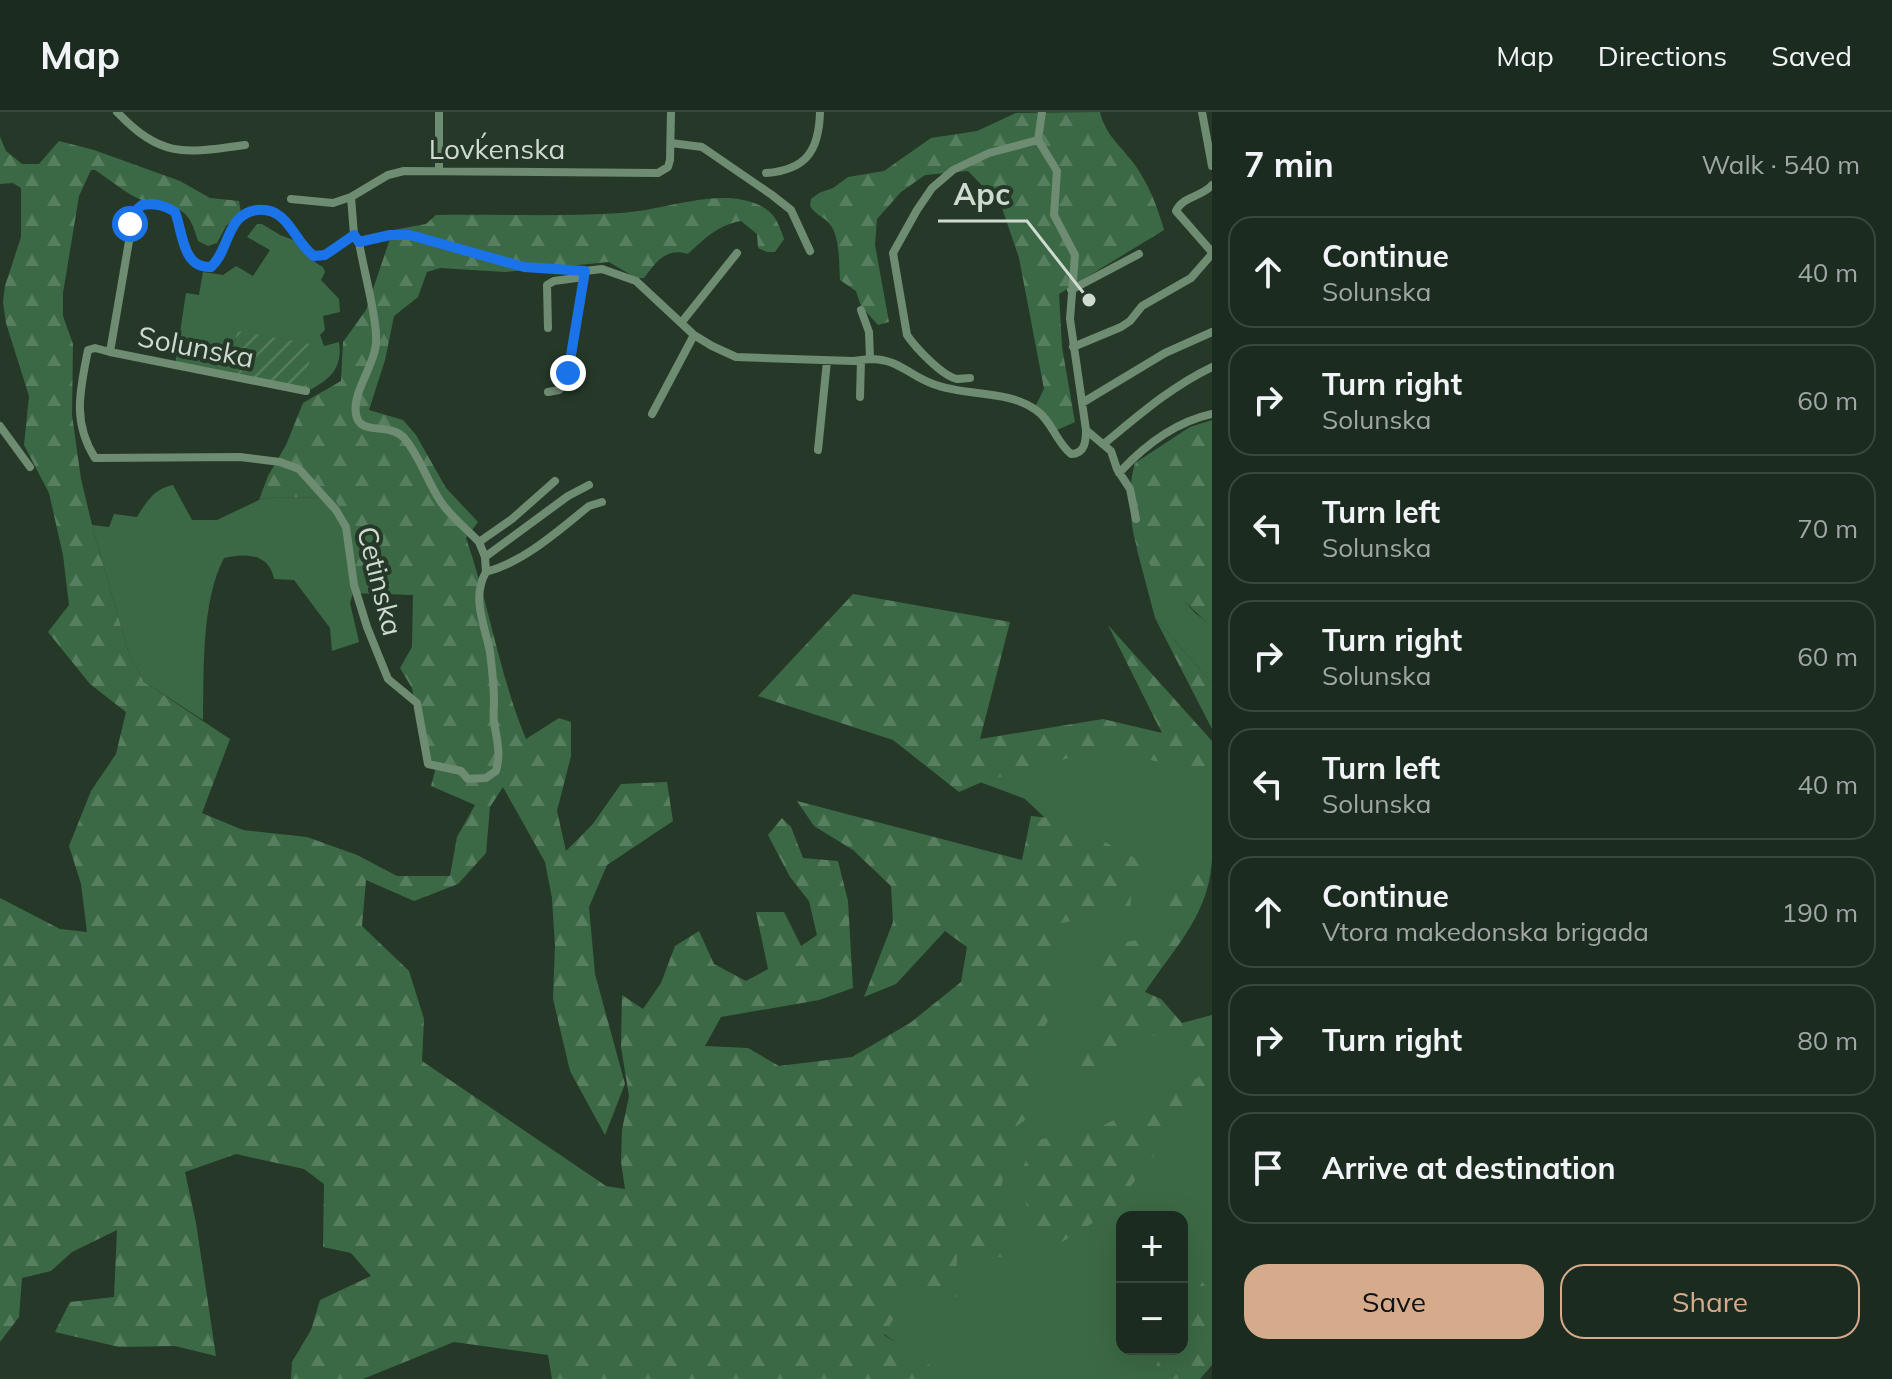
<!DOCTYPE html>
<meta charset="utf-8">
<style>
body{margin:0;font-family:Mulish,sans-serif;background:#253328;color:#f1f3f6}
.controls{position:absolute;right:24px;bottom:24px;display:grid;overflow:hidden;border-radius:16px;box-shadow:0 8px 32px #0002}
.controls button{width:72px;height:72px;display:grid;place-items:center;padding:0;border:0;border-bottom:2px solid #3a473d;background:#1c2b1f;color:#f1f3f6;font:40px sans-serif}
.stop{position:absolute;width:24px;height:24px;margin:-18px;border:6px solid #1a73e8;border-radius:50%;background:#fff}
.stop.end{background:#1a73e8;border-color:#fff;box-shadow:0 2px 8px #0008}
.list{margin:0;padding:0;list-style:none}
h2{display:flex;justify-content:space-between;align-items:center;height:104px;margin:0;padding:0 32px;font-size:34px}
h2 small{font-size:26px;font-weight:400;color:#a0a7a4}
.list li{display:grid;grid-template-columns:52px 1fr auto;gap:24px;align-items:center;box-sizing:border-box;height:112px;margin:0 16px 16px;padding:0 16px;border:2px solid #3a473d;border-radius:24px}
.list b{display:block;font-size:30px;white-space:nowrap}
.list p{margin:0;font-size:26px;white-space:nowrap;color:#a0a7a4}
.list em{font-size:26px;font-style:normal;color:#a0a7a4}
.actions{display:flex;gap:16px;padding:24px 32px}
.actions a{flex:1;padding:18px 0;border:2px solid #d6ab8b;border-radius:24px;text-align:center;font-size:28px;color:#d6ab8b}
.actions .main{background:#d6ab8b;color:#111}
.icon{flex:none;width:44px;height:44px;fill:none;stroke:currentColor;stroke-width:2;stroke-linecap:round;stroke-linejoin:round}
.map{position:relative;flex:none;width:1212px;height:1267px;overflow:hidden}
header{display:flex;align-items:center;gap:48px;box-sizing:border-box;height:112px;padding:0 40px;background:#1c2b1f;border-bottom:2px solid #3a473d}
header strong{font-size:38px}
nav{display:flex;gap:44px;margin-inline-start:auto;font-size:28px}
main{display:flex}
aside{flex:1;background:#1c2b1f}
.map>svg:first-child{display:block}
</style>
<header>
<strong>Map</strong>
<nav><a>Map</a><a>Directions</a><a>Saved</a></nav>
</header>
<main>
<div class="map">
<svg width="1212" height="1267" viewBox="0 0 1212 1267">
<defs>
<pattern id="forest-firs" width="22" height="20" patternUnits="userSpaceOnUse" patternTransform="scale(2)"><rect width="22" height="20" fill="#3c6945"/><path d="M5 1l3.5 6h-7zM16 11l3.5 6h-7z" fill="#577e5f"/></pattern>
<pattern id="garden-furrows" width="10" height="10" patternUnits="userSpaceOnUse" patternTransform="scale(2)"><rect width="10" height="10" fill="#3c6945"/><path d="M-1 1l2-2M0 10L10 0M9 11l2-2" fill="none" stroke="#577e5f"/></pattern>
</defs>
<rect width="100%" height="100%" fill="#263929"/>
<path fill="#3c6945" d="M 257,112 L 262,112 L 280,123 L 299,130 C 303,142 312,149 323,155 L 325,160 L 321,168 L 339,187 L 340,200 L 323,204 L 325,218 L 320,223 L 324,234 L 339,230 C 343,256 330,268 308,279 L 237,220 L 229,263 L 175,253 L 186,181 L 199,183 L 203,160 L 223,163 L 236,154 L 253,164 L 270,138 L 247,125 Z
M 173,373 L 192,408 L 217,408 L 259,388 L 276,385 L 334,386 L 349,412 L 353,481 L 350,491 L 359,530 L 332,539 L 330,516 L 294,468 L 274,467 C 269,441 245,441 224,446 C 201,490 204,559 203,608 L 144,570 L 128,539 L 92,413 L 109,415 L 114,402 L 137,405 C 147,389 154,377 173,373 Z
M 1136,434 L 1195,501 L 1212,514 L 1212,571 L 1155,506 Z
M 1106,631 L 1202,656 L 1212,669 L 1212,750 L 1167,822 L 1110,858 L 1143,914 L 1212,954 L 1212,1167 L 1182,1236 L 1182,1105 L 1122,1105 L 1122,1237 L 1182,1237 L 1171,1267 L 941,1267 L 878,1217 L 1061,721 L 1025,687 L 972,667 Z"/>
<path fill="url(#forest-firs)" d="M 1100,0 C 1105,23 1122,35 1135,53 C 1149,73 1158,96 1164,118 L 1059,182 L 1062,235 L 1075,310 L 1057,318 L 1034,297 L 1044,277 L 1019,146 L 1001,93 L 968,59 L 925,63 L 901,80 L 877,107 L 875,133 L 889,210 L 878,213 L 861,194 L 856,179 L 840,168 C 839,152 840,123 829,111 C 822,104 815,102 810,94 L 811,87 L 819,81 L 833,76 L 848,65 L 884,59 L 931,26 L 977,19 L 1016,1 Z
M 0,25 L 6,39 L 22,52 L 39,52 L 59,29 L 94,38 L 180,69 L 210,86 L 239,89 L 241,101 L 226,114 L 217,131 L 208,134 L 198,129 C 186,83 169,101 137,86 C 123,79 109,67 95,58 L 91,58 L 79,84 L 63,181 L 63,204 L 73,232 L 72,303 L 81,367 L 92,413 L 128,539 L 144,570 L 230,627 L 202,701 L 243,718 L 307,725 L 357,743 L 397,764 L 450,764 L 457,725 L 475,693 L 431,674 L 436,655 L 425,642 L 412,576 L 400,556 L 412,535 L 413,483 L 353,481 L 349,412 L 334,386 L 276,385 L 259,388 L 268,364 L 286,333 L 303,291 L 341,269 L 343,230 L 366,198 L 393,118 L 426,112 L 436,103 C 497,102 560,105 621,101 C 658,99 708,80 743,88 C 769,94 776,102 784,127 L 775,140 L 767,140 L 758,136 L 757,122 L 741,109 C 718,113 705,126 688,142 C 666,135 656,150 644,166 L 636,166 L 609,150 L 505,160 L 440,156 L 427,160 L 418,185 L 394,204 L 385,248 L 369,298 L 403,308 L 416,323 L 446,376 L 478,410 L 466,426 C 489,492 499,562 526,627 L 559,606 L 571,610 L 571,644 L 557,699 L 566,739 L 592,713 L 621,672 L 667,670 L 673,709 L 607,753 L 589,795 L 595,862 L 625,972 L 605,1023 L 570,959 L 553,887 L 555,834 L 552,786 L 545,750 L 503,675 L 490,695 L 486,741 L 458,772 L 414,789 L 366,768 L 362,814 L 409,859 L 424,907 L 422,949 L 606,1074 L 625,1077 L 621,1050 L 622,1018 L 629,984 L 621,935 L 622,883 L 643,897 L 661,871 L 675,834 L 699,819 L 714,852 L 746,869 L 768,857 L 756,800 L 784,800 L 801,834 L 817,823 L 809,789 L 790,765 L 768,723 L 782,706 L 791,715 L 803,746 L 838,749 L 848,789 L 853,876 L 819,888 L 721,905 L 705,934 L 748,936 L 779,954 L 852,945 L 910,911 L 961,870 L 967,835 L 945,819 L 896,872 L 864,885 L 893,810 L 891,774 L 853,738 L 814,714 L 797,689 L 1022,748 L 1031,704 L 1070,708 L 1115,736 L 1145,751 L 1131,778 L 1130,815 L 1106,798 L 1072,809 L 1050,813 L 1053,900 L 1025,949 L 1038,999 L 1014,1016 L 998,1090 L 1016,1147 L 957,1140 L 956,1185 L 913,1173 L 884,1223 L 950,1267 L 552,1267 L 548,1243 L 454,1230 L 363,1267 L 291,1267 L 292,1250 L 311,1218 L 320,1188 L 371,1164 L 351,1141 L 323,1135 L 324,1072 L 304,1057 L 236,1042 L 185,1060 L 196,1111 L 216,1244 L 175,1234 L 119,1235 L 55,1220 L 70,1190 L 114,1185 L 117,1118 L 72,1140 L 51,1159 L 22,1166 L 19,1205 L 0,1230 L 0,786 L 60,817 L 87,820 L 81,772 L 69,734 L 91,679 L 116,642 L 126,600 L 90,572 L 48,520 L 69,493 L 63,443 L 49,381 L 24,333 L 29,284 L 6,211 L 3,190 L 5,174 L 21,125 L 21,76 L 13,71 L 0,72 Z
M 1212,308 L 1212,514 C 1198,504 1140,446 1136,432 C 1129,408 1128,374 1135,351 L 1190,315 Z
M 853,482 L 1010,510 L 980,627 L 1103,607 L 1162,621 L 1108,513 L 1212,629 L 1212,683 L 1191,656 L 1098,638 L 982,670 L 959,680 L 893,628 L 758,584 Z
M 1155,506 L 1212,571 L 1212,617 Z
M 1212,741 C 1212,800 1176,833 1145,880 L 1161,887 L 1182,911 L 1212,903 L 1212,978 L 1183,1005 L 1112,1099 L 1044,1141 L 1031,1123 L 1022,1059 L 1033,1029 L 1102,1014 L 1199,965 L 1196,945 L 1157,923 L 1140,926 L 1082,961 L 1057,959 L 1097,925 L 1100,889 L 1091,860 L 1116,832 L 1157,824 L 1176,776 Z
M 1212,1156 L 1212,1253 L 1200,1267 L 1151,1267 L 1163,1237 L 1182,1237 L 1182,1201 Z"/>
<path fill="url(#garden-furrows)" d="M 237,219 L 311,232 L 306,279 L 229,263 Z"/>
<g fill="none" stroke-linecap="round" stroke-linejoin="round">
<path stroke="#6e8c72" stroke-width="8" d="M 117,0 C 162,47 185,41 245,33
M 1042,0 L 1038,28 L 1057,59 L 1054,103 L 1075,143 L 1070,207 L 1086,318 L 1111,339 L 1117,357 L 1130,377 L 1136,407
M 1202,0 L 1212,54
M 671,31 L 702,35 L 772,83 L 791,98 L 810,139
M 439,58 L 439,0
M 766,61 C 806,58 819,39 820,0
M 1212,73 C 1202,85 1183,84 1176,99 L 1212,140
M 291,87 L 333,91 L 351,85
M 359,130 L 390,123 L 410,123 L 524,155 L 585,159 L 602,157 L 636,169 L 694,223 L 712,234 L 736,245 L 853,249 L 870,247 L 869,220 L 861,198
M 1071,178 L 1139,142
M 681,211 L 737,141
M 548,216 L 547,173 L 554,169 L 584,165
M 1073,235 L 1121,215 L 1130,209 L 1142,194 L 1191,166 L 1212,142
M 110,240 L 95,236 L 88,238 C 80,278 72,310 95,346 L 240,345 L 280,350 L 299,357 L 336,398 L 346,415 L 354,473 L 367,515 L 388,567 L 417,591 L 428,652 L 461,659 L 468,667 L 486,666 L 496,659 C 501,641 497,628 494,610 C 493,603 494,597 494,591 C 494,574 492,556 490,540 C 485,514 471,486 486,460 C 524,450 559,418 589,394 L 602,390
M 870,247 C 899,247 908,263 933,272 C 967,285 1006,277 1036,298 C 1052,309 1056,330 1071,342 C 1085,342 1086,329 1086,318
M 970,266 C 966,266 961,267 957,267 C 942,264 915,235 907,223 L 893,141 L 917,98 L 932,76 L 953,58 L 989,41 L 1038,28
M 306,279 L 110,240 L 134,100 C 145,86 162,92 175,100 C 183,120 182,157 211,155 C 230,138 226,101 257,98 C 266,97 274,99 281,105 C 294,116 300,134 314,144 L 325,143 L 354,123
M 548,280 L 559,278 L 566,270 L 585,159
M 860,285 L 861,248
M 1082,291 L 1165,241 L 1212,220
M 652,302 L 694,223
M 0,314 L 30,355
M 1105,331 C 1139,303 1172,274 1212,255
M 818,338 L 827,249
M 1119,361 C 1144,334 1175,310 1212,302
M 479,430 C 467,417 451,405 441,390 C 428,371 420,345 405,327 C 391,309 359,325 356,302 C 352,280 374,255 376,232 C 378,209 363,156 359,130 L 354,123 L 351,85 L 388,63 L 404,59 L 658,61 L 668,55 L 670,48 L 671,0
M 485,445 L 479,430 L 512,407 L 555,369
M 486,460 L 485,445 L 568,384 L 589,373"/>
</g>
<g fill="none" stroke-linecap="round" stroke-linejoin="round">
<path stroke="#1a73e8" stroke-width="10" d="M 130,112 L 134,100 L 142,93 C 155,91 164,93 175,100 C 183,120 182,157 211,155 C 230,138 226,102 257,98 C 266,97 274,99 281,105 C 294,116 300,134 314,144 L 325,143 L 354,123 L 359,130 L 390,123 L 410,123 L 524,155 L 585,159 L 568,261"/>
</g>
<g text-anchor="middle" stroke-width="8" stroke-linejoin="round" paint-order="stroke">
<g font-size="28" fill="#cfdad0" stroke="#263929">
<text x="497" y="47">Lovḱenska</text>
<text transform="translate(196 235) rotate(11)" y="10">Solunska</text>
<text transform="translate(380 469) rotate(76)" y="10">Cetinska</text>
</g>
</g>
<path fill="none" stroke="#cfdad0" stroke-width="3" d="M1089 188L1027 109H938"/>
<circle fill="#cfdad0" stroke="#263929" stroke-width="3" cx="1089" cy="188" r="8"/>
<g font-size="30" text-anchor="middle" font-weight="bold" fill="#cfdad0" stroke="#263929" stroke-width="8" stroke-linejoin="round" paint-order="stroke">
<text x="982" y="93">Арс</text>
</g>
</svg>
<div class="controls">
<button>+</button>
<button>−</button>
</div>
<div class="stop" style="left:130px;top:112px"></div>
<div class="stop end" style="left:568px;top:261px"></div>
</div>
<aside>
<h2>7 min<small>Walk · 540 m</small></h2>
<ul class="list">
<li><svg class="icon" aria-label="ahead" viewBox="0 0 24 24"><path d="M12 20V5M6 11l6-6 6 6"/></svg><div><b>Continue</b><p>Solunska</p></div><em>40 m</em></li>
<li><svg class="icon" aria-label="right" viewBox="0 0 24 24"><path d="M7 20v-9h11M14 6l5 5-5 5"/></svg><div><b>Turn right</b><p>Solunska</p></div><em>60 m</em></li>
<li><svg class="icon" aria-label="left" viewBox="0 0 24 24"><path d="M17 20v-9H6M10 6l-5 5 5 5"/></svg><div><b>Turn left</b><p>Solunska</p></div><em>70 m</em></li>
<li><svg class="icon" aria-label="right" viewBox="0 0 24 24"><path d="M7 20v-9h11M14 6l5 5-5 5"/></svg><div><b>Turn right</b><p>Solunska</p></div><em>60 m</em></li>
<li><svg class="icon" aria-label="left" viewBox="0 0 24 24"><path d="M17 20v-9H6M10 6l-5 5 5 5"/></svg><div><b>Turn left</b><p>Solunska</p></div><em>40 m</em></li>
<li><svg class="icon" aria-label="ahead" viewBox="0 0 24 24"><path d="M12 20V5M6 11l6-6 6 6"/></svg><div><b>Continue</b><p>Vtora makedonska brigada</p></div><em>190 m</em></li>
<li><svg class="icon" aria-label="right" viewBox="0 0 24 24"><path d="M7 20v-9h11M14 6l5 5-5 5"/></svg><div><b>Turn right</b></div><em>80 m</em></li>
<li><svg class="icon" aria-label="arrive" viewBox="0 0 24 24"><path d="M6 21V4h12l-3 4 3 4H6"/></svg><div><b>Arrive at destination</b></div></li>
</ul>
<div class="actions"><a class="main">Save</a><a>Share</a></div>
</aside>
</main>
